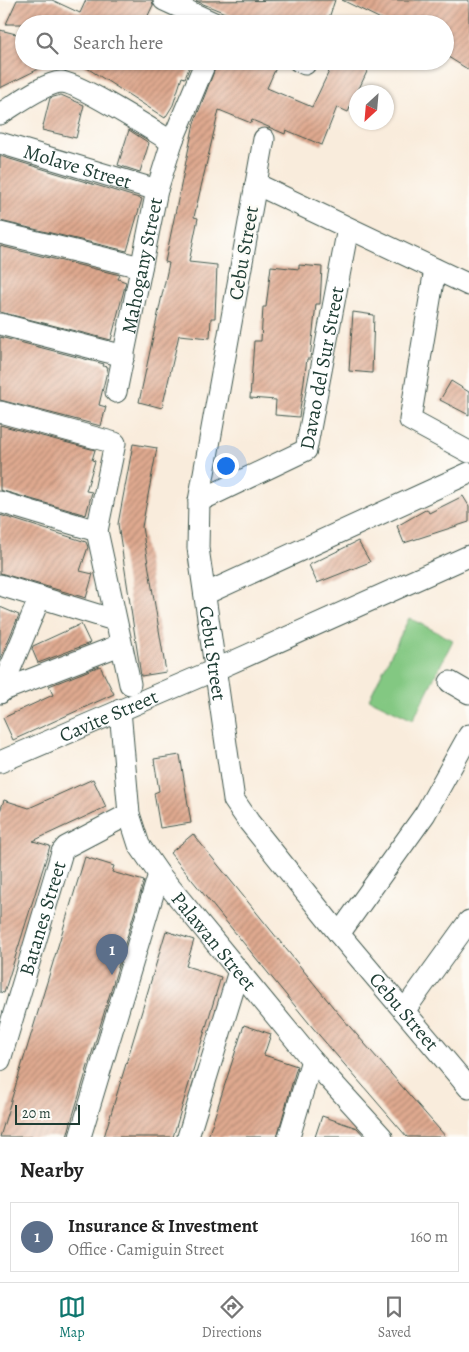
<!DOCTYPE html>
<meta charset="utf-8">
<style>
body{margin:0;font-family:Alegreya,serif;background:#f6f6f6;color:#222}
.compass{position:absolute;left:349px;top:85px;width:45px;height:45px;border-radius:50%;background:#fff;box-shadow:0 1px 4px #0004;rotate:206deg}
.scale{position:absolute;left:15px;bottom:12px;width:65px;box-sizing:border-box;padding-left:5px;border:2px solid #1f3d34;border-top:0;font-size:14px;line-height:18px;white-space:nowrap;color:#1f3d34;-webkit-text-stroke:4px #fdfcf7;paint-order:stroke}
.you{position:absolute;left:225px;top:465px;width:18px;height:18px;margin:-12px;border:4px solid #fff;border-radius:50%;background:#1a73e8;box-shadow:0 0 0 8px #1a73e833}
.badge{display:grid;place-items:center;width:32px;height:32px;border-radius:50%;background:#0f766e;color:#fff;font-size:16px;font-weight:700}
.pin{position:absolute;translate:-50% -41px;filter:drop-shadow(0 1px 2px #0008)}
.pin::after{content:'';position:absolute;top:26px;width:18px;height:15px;background:inherit;clip-path:polygon(0 0,100% 0,50% 100%)}
.list{margin:0;padding:0;list-style:none}
h2{display:flex;justify-content:space-between;align-items:center;height:65px;margin:0;padding:0 20px;font-size:21px}
h2 small{font-size:16px;font-weight:400;color:#767676}
.list li{display:grid;grid-template-columns:32px 1fr auto;gap:15px;align-items:center;box-sizing:border-box;height:70px;margin:0 10px 10px;padding:0 10px;border:1px solid #e0e0e0;border-radius:0px}
.list b{display:block;font-size:19px;white-space:nowrap}
.list p{margin:0;font-size:16px;white-space:nowrap;color:#767676}
.list em{font-size:16px;font-style:normal;color:#767676}
.icon{flex:none;width:28px;height:28px;fill:none;stroke:currentColor;stroke-width:2;stroke-linecap:round;stroke-linejoin:round}
.map{position:relative;flex:none;width:469px;height:1137px;overflow:hidden}
.search{position:absolute;background:#fff;box-shadow:0 1px 4px #0004;left:15px;right:15px;top:15px;height:55px;display:flex;align-items:center;gap:12px;box-sizing:border-box;padding:0 18px;border-radius:28px;color:#767676;font-size:19px}
.sheet{height:145px;background:#fff}
nav{display:flex;justify-content:space-around;align-items:center;box-sizing:border-box;height:70px;border-top:1px solid #e0e0e0;background:#fff;font-size:14px;color:#767676}
nav a{display:grid;justify-items:center;gap:2px}
nav .on{color:#0f766e}
.map>svg:first-child{display:block}
</style>
<div class="map">
<svg width="469" height="1137" viewBox="0 0 469 1137">
<defs>
<pattern id="building-hatch" width="6" height="6" patternUnits="userSpaceOnUse" patternTransform="scale(1.25)"><rect width="6" height="6" fill="#dfa98f"/><path d="M-1 1l2-2M0 6l6-6M5 7l2-2" fill="none" stroke="#b48b76"/></pattern>
</defs>
<rect width="100%" height="100%" fill="#fdfcf7"/>
<filter id="ink" filterUnits="userSpaceOnUse"><feTurbulence type="fractalNoise" baseFrequency=".02" numOctaves="2"/><feDisplacementMap in="SourceGraphic" scale="10" xChannelSelector="R" yChannelSelector="G"/><feConvolveMatrix kernelMatrix="1 2 1 2 8 2 1 2 1" color-interpolation-filters="sRGB"/></filter>
<filter id="wash" filterUnits="userSpaceOnUse"><feTurbulence type="fractalNoise" baseFrequency=".0096" numOctaves="4" result="noise"/><feDisplacementMap in="SourceGraphic" scale="20" xChannelSelector="R" yChannelSelector="G"/><feGaussianBlur stdDeviation="1.12" result="paint"/><feColorMatrix in="noise" values="0 0 0 0 0 0 0 0 0 0 0 0 0 0 0 0 0 1.4 0 .05"/><feComposite in="paint" operator="in"/></filter>
<g filter="url(#wash)">
<rect width="100%" height="100%" fill="#f9ecdc"/>
<path fill="#83c882" stroke="#51825b" d="M 409,618 L 453,640 L 413,720 L 369,699 Z"/>
<g id="blocks">
<path fill="url(#building-hatch)" d="M 17,0 L 52,0 L 80,13 L 86,0 L 152,0 L 153,5 L 144,24 L 6,24 Z
M 335,0 L 327,24 L 252,24 L 196,1 Z
M 342,0 L 469,0 L 469,70 L 445,55 L 445,24 L 391,24 Z
M 0,30 L 24,36 L 24,61 L 55,61 L 0,88 Z
M 76,61 L 192,61 L 185,78 L 182,77 L 173,105 L 165,118 Z
M 218,61 L 279,61 L 267,88 L 312,107 L 334,61 L 372,61 L 348,112 L 337,107 L 322,145 L 286,130 L 285,134 L 252,120 L 251,123 L 219,110 L 194,217 L 198,218 L 189,262 L 217,265 L 215,318 L 211,318 L 210,338 L 179,335 L 162,408 L 139,402 L 169,263 L 165,262 L 194,123 Z
M 61,95 L 84,105 L 76,138 L 42,130 L 50,98 Z
M 129,130 L 149,143 L 140,172 L 118,165 Z
M 0,156 L 142,199 L 127,251 L 0,221 Z
M 0,246 L 120,275 L 118,279 L 126,282 L 111,340 L 0,312 Z
M 299,265 L 322,267 L 320,304 L 316,304 L 310,359 L 307,359 L 299,417 L 275,415 L 276,400 L 250,398 L 254,341 L 261,341 L 263,307 L 266,307 L 271,266 L 299,269 Z
M 353,312 L 374,315 L 372,373 L 349,371 Z
M 0,337 L 104,364 L 103,366 L 108,367 L 99,405 L 106,407 L 101,426 L 0,400 Z
M 451,381 L 469,392 L 469,415 L 440,400 Z
M 0,425 L 95,450 L 92,460 L 95,461 L 86,491 L 92,492 L 86,515 L 0,490 Z
M 133,444 L 157,448 L 142,527 L 166,672 L 141,676 L 118,524 Z
M 463,496 L 469,506 L 469,522 L 404,543 L 397,526 L 427,509 L 429,513 Z
M 0,515 L 86,542 L 88,547 L 80,571 L 93,574 L 86,598 L 0,573 Z
M 358,541 L 370,562 L 317,583 L 309,565 Z
M 0,607 L 19,615 L 0,660 Z
M 81,624 L 90,643 L 38,663 L 32,649 L 33,646 Z
M 100,666 L 114,694 L 13,740 L 3,718 L 53,695 L 49,686 Z
M 180,755 L 191,823 L 160,828 L 154,793 L 159,791 L 154,759 Z
M 93,779 L 106,807 L 33,841 L 50,846 L 4,993 L 0,992 L 0,811 L 4,800 L 29,808 Z
M 193,834 L 337,1012 L 446,1137 L 407,1137 L 313,1028 L 170,853 Z
M 85,857 L 114,866 L 112,872 L 144,881 L 71,1122 L 67,1137 L 0,1137 Z
M 166,931 L 194,940 L 186,966 L 221,977 L 173,1137 L 104,1137 Z
M 244,1025 L 271,1034 L 264,1055 L 297,1066 L 277,1137 L 208,1137 Z
M 322,1116 L 357,1128 L 365,1137 L 315,1137 Z"/>
</g>
</g>
<g filter="url(#ink)">
<use href="#blocks" fill-opacity="0" stroke="#40574d" stroke-width="1"/>
<g fill="none" stroke-linecap="round" stroke-linejoin="round">
<g stroke="#40574d" stroke-width="23">
<g id="street">
<path d="M 164,0 L 216,24"/>
<path d="M 299,61 L 305,64"/>
<path d="M 0,114 C 15,105 44,83 61,82 C 77,82 154,131 172,142"/>
<path id="s1" d="M 264,139 L 199,501 L 198,548 L 234,800 L 249,822 L 339,934 L 469,1088"/>
<path id="s2" d="M 0,143 L 157,190"/>
<path d="M 256,184 L 469,285"/>
<path d="M 0,233 L 141,267"/>
<path d="M 435,269 L 410,420 L 469,452"/>
<path d="M 0,324 L 124,356"/>
<path id="s3" d="M 116,392 L 157,190 L 172,142 L 206,61"/>
<path d="M 0,412 L 115,443 L 97,531 L 130,684"/>
<path id="s4" d="M 199,501 L 306,450 L 348,228"/>
<path d="M 0,502 L 97,531"/>
<path d="M 0,585 L 114,620"/>
<path d="M 205,594 L 469,473"/>
<path d="M 450,682 L 469,693"/>
<path d="M 1,691 L 120,645"/>
<path d="M 0,693 L 40,597"/>
<path id="s5" d="M 120,710 L 129,814 L 139,845 L 159,874 L 312,1060 L 382,1137"/>
<path id="s6" d="M 0,762 L 217,669 L 469,556"/>
<path d="M 339,934 L 425,814 L 469,735"/>
<path d="M 404,1011 L 469,921"/>
<path id="s7" d="M 0,1060 L 62,852 L 66,847 L 129,814"/>
<path d="M 80,1137 L 159,874"/>
<path d="M 188,1137 L 239,971"/>
<path d="M 289,1137 L 312,1060"/>
</g>
</g>
<use href="#street" stroke="#fff" stroke-width="21"/>
</g>
</g>
<g text-anchor="middle" stroke-width="5" stroke-linejoin="round" paint-order="stroke">
<g font-size="20" fill="#1f3d34" stroke="#fdfcf7">
<text dy="7" stroke="none"><textPath href="#s2" startOffset="81">Molave Street</textPath></text>
<text transform="translate(243 253) rotate(-80)" y="7">Cebu Street</text>
<text dy="7" stroke="none"><textPath href="#s3" startOffset="129">Mahogany Street</textPath></text>
<text dy="7" stroke="none"><textPath href="#s4" startOffset="202">Davao del Sur Street</textPath></text>
<text dy="7" stroke="none"><textPath href="#s1" startOffset="521">Cebu Street</textPath></text>
<text dy="7" stroke="none"><textPath href="#s6" startOffset="118">Cavite Street</textPath></text>
<text dy="7" stroke="none"><textPath href="#s7" startOffset="148">Batanes Street</textPath></text>
<text dy="7" stroke="none"><textPath href="#s5" startOffset="259">Palawan Street</textPath></text>
<text dy="7" stroke="none"><textPath href="#s1" startOffset="941">Cebu Street</textPath></text>
</g>
</g>
</svg>
<svg class="compass" viewBox="-18 -18 36 36"><path d="M0-13l5 13h-10z" fill="#e53935"/><path d="M0 13l5-13h-10z" fill="#767676"/></svg>
<div class="scale">20 m</div>
<div class="you"></div>
<div class="pin badge" style="left:112px;top:975px;background:#5c6f8a">1</div>
<div class="search"><svg class="icon" aria-label="search" viewBox="0 0 24 24"><circle cx="10" cy="10" r="6"/><path d="M15 15l6 6"/></svg>Search here</div>
</div>
<section class="sheet">
<h2>Nearby<small></small></h2>
<ul class="list">
<li><span class="badge" style="background:#5c6f8a">1</span><div><b>Insurance &amp; Investment</b><p>Office · Camiguin Street</p></div><em>160 m</em></li>
</ul>
</section>
<nav>
<a class="on"><svg class="icon" aria-label="map" viewBox="0 0 24 24"><path d="M3 6l6-2 6 2 6-2v14l-6 2-6-2-6 2zM9 4v14M15 6v14"/></svg>Map</a>
<a><svg class="icon" aria-label="directions" viewBox="0 0 24 24"><path d="M12 3l9 9-9 9-9-9zM9 14v-3h6M13 9l2 2-2 2"/></svg>Directions</a>
<a><svg class="icon" aria-label="saved" viewBox="0 0 24 24"><path d="M7 4h10v16l-5-4-5 4z"/></svg>Saved</a>
</nav>
